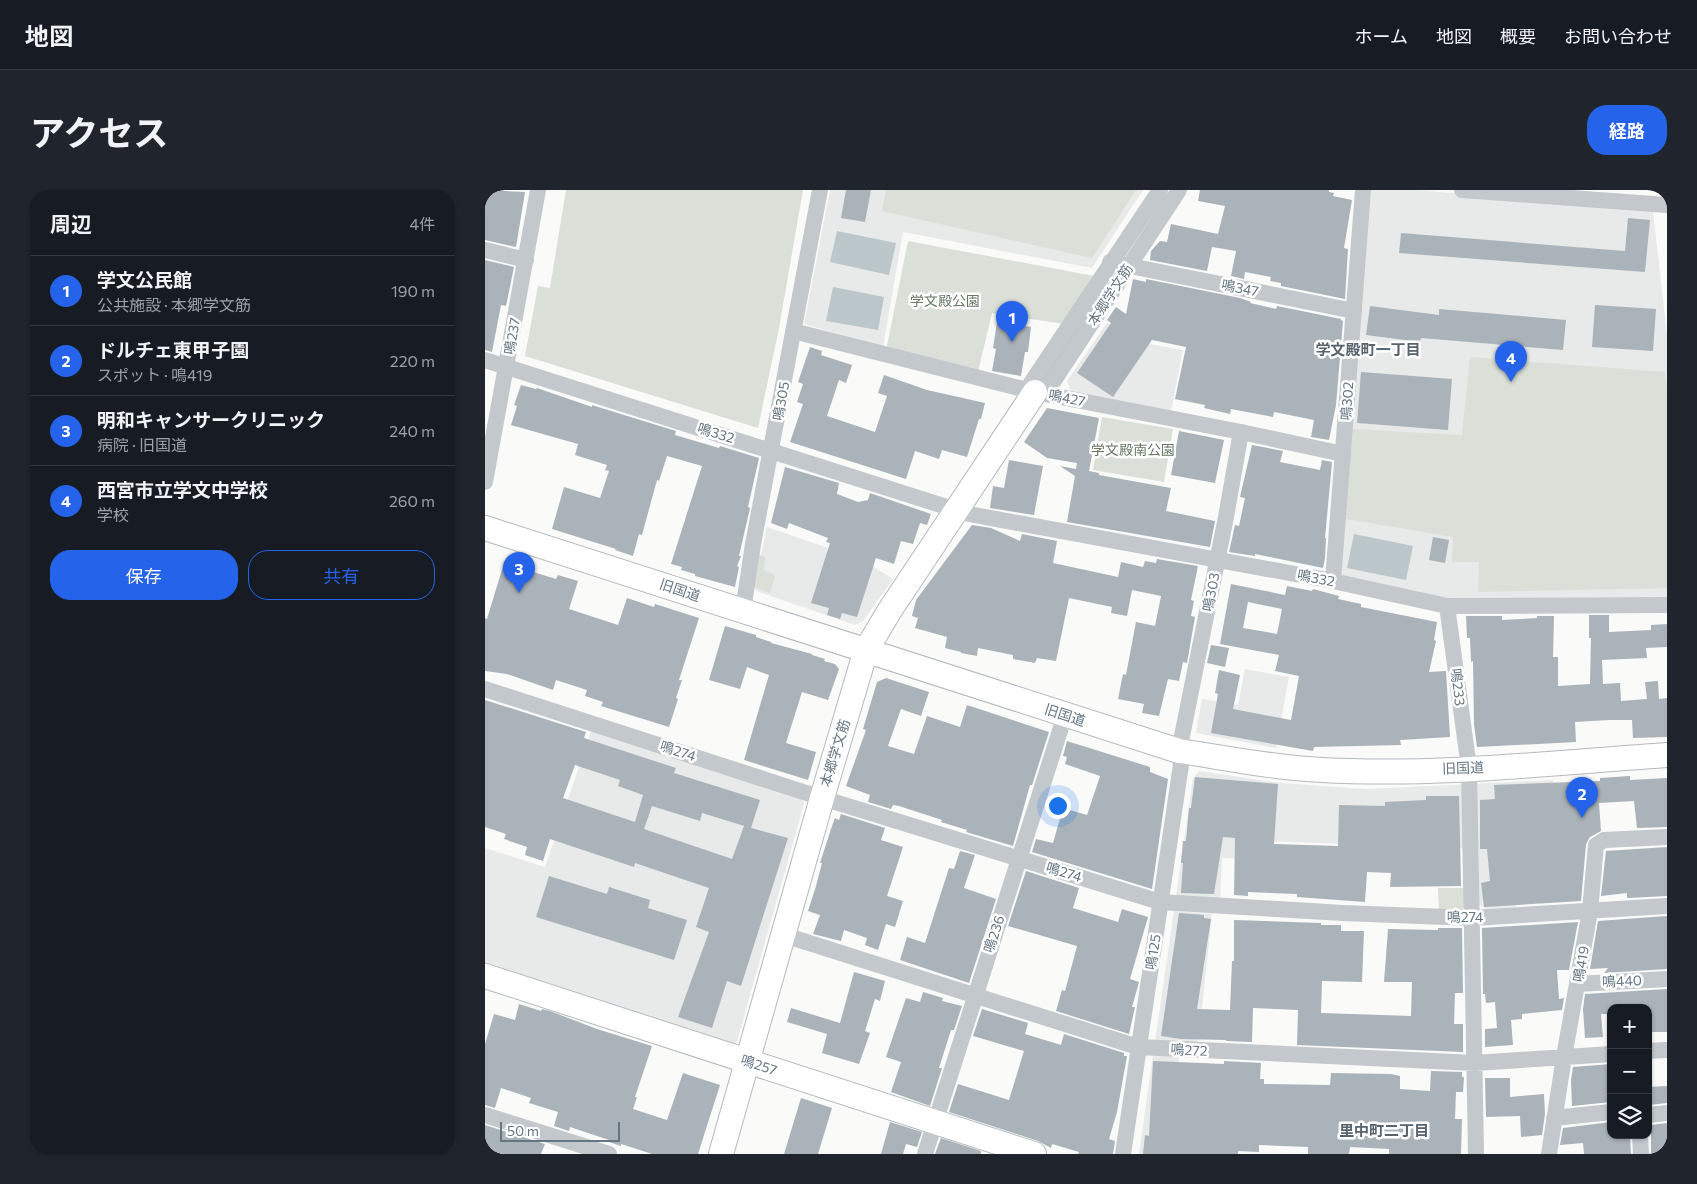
<!DOCTYPE html>
<html lang="ja">
<meta charset="utf-8">
<style>
body{margin:0;font-family:Commissioner,"Noto Sans JP",sans-serif;background:#20242c;color:#f1f3f6}
.controls{position:absolute;right:15px;bottom:15px;display:grid;overflow:hidden;border-radius:10px;box-shadow:0 1px 4px #0004}
.controls button{width:45px;height:45px;display:grid;place-items:center;padding:0;border:0;border-bottom:1px solid #363941;background:#171b24;color:#f1f3f6;font:25px sans-serif}
.scale{position:absolute;left:15px;bottom:12px;width:120px;box-sizing:border-box;padding-left:5px;border:2px solid #657683;border-top:0;font-size:14px;line-height:18px;white-space:nowrap;color:#657683;-webkit-text-stroke:4px #fff;paint-order:stroke}
.you{position:absolute;left:572px;top:615px;width:18px;height:18px;margin:-12px;border:4px solid #fff;border-radius:50%;background:#1a73e8;box-shadow:0 0 0 8px #1a73e833}
.badge{display:grid;place-items:center;width:32px;height:32px;border-radius:50%;background:#2563eb;color:#fff;font-size:16px;font-weight:700}
.pin{position:absolute;translate:-50% -41px;filter:drop-shadow(0 1px 2px #0008)}
.pin::after{content:'';position:absolute;top:26px;width:18px;height:15px;background:inherit;clip-path:polygon(0 0,100% 0,50% 100%)}
.list{margin:0;padding:0;list-style:none}
h2{display:flex;justify-content:space-between;align-items:center;height:65px;margin:0;padding:0 20px;font-size:21px}
h2 small{font-size:16px;font-weight:400;color:#9ea1a6}
.list li{display:grid;grid-template-columns:32px 1fr auto;gap:15px;align-items:center;box-sizing:border-box;height:70px;padding:0 20px;border-top:1px solid #363941}
.list b{display:block;font-size:19px;white-space:nowrap}
.list p{margin:0;font-size:16px;white-space:nowrap;color:#9ea1a6}
.list em{font-size:16px;font-style:normal;color:#9ea1a6}
.actions{display:flex;gap:10px;padding:15px 20px}
.actions a{flex:1;padding:11px 0;border:1px solid #2563eb;border-radius:20px;text-align:center;font-size:18px;color:#2563eb}
.actions .main{background:#2563eb;color:#fff}
.icon{flex:none;width:28px;height:28px;fill:none;stroke:currentColor;stroke-width:2;stroke-linecap:round;stroke-linejoin:round}
.map{position:relative;flex:none;width:1182px;height:964px;overflow:hidden;border-radius:20px}
header{display:flex;align-items:center;gap:30px;box-sizing:border-box;height:70px;padding:0 25px;background:#171b24;border-bottom:1px solid #363941}
header strong{font-size:24px}
nav{display:flex;gap:28px;margin-inline-start:auto;font-size:18px}
.intro{display:flex;align-items:center;justify-content:space-between;box-sizing:border-box;height:120px;padding:0 30px}
h1{margin:0;font-size:35px}
.button{padding:12px 22px;border-radius:20px;background:#2563eb;color:#fff;font-size:18px;font-weight:700}
main{display:flex;gap:30px;padding:0 30px}
aside{flex:1;background:#171b24;border-radius:20px;box-shadow:0 1px 4px #0004}
.map>svg:first-child{display:block}
</style>
<header>
<strong>地図</strong>
<nav><a>ホーム</a><a>地図</a><a>概要</a><a>お問い合わせ</a></nav>
</header>
<div class="intro"><h1>アクセス</h1><a class="button">経路</a></div>
<main>
<aside>
<h2>周辺<small>4件</small></h2>
<ul class="list">
<li><span class="badge">1</span><div><b>学文公民館</b><p>公共施設 · 本郷学文筋</p></div><em>190 m</em></li>
<li><span class="badge">2</span><div><b>ドルチェ東甲子園</b><p>スポット · 鳴419</p></div><em>220 m</em></li>
<li><span class="badge">3</span><div><b>明和キャンサークリニック</b><p>病院 · 旧国道</p></div><em>240 m</em></li>
<li><span class="badge">4</span><div><b>西宮市立学文中学校</b><p>学校</p></div><em>260 m</em></li>
</ul>
<div class="actions"><a class="main">保存</a><a>共有</a></div>
</aside>
<div class="map">
<svg width="1182" height="964" viewBox="0 0 1182 964">
<rect width="100%" height="100%" fill="#fafaf8"/>
<path fill="#e8e9e9" d="M 345,0 L 658,0 L 607,78 L 418,42 L 398,157 L 319,134 Z
M 883,0 L 932,0 L 1168,21 L 1182,145 L 1182,407 L 962,409 L 853,388 Z
M 622,133 L 648,151 L 698,160 L 686,221 L 586,202 L 582,191 Z
M 282,337 L 378,370 L 408,389 L 378,431 L 370,435 L 271,401 L 269,397 Z
M 760,479 L 804,487 L 791,558 L 711,543 L 717,509 L 753,515 Z
M 106,541 L 316,607 L 319,614 L 251,855 L 0,778 L 0,658 L 60,677 Z
M 714,581 L 796,593 L 880,599 L 1068,590 L 1071,647 L 1028,683 L 1031,717 L 1001,719 L 994,714 L 994,659 L 776,651 L 774,669 L 737,668 L 735,712 L 691,706 L 708,588 Z
M 689,721 L 727,724 L 713,855 L 670,852 Z
M 668,865 L 694,866 L 688,942 L 679,964 L 654,964 Z"/>
<path fill="#dadfd7" d="M 81,0 L 318,0 L 294,138 L 273,238 L 40,166 L 53,96 L 65,98 Z
M 401,0 L 651,0 L 607,68 L 397,21 Z
M 423,51 L 609,86 L 579,134 L 507,123 L 492,186 L 401,161 Z
M 985,167 L 1180,182 L 1182,200 L 1182,398 L 993,402 L 994,372 L 967,372 L 968,347 L 856,328 L 866,239 L 977,245 Z
M 617,227 L 688,239 L 679,292 L 608,280 Z
M 274,365 L 281,367 L 278,380 L 290,385 L 285,403 L 269,397 Z
M 953,698 L 980,698 L 980,716 L 976,721 L 954,720 Z"/>
<path fill="#bbc7cb" d="M 352,41 L 411,53 L 404,85 L 345,72 Z
M 348,97 L 399,107 L 393,140 L 341,131 Z
M 869,344 L 928,356 L 921,390 L 862,378 Z"/>
<g fill="none" stroke-linecap="round" stroke-linejoin="round">
<path stroke="#bbc7cb" stroke-width="29" d="M 557,192 L 611,112"/>
</g>
<path fill="#aab3b9" fill-rule="evenodd" d="M 0,0 L 40,2 L 31,57 L 0,50 Z
M 361,0 L 386,0 L 380,32 L 356,28 Z
M 715,0 L 844,0 L 844,2 L 849,3 L 848,6 L 867,10 L 859,58 L 863,59 L 860,109 L 796,96 L 796,93 L 785,91 L 786,87 L 760,82 L 759,89 L 746,86 L 751,61 L 727,57 L 722,81 L 665,70 L 666,61 L 675,51 L 682,52 L 686,34 L 733,44 L 740,16 L 713,11 Z
M 1143,28 L 1165,30 L 1160,82 L 914,63 L 916,43 L 1140,61 Z
M 0,70 L 29,77 L 21,116 L 16,115 L 7,162 L 0,160 Z
M 648,89 L 661,92 L 661,89 L 755,108 L 766,112 L 765,113 L 791,119 L 792,116 L 856,129 L 856,130 L 858,131 L 851,215 L 844,250 L 826,247 L 829,230 L 789,222 L 788,227 L 746,219 L 745,224 L 719,218 L 720,215 L 690,209 L 701,157 L 667,150 L 628,207 L 592,183 L 626,133 L 622,130 L 631,117 L 641,124 Z
M 1110,115 L 1171,119 L 1168,161 L 1107,157 Z
M 885,116 L 954,125 L 954,119 L 1081,130 L 1078,160 L 936,148 L 935,152 L 881,145 Z
M 512,132 L 546,137 L 543,162 L 540,162 L 536,186 L 507,181 L 511,159 L 508,158 Z
M 325,157 L 337,161 L 336,165 L 367,175 L 361,193 L 354,190 L 342,226 L 390,242 L 402,206 L 393,203 L 399,185 L 442,200 L 500,213 L 496,229 L 494,229 L 482,267 L 457,260 L 454,269 L 430,261 L 421,289 L 305,252 L 318,214 L 312,212 L 318,194 L 313,192 Z
M 876,182 L 967,189 L 963,240 L 872,233 Z
M 36,195 L 51,199 L 52,198 L 107,217 L 107,215 L 110,216 L 191,241 L 190,245 L 234,258 L 235,256 L 274,268 L 263,317 L 265,318 L 254,366 L 256,366 L 252,376 L 254,377 L 250,397 L 210,386 L 210,384 L 196,380 L 197,377 L 186,374 L 217,276 L 182,266 L 174,291 L 172,290 L 157,345 L 154,344 L 148,366 L 130,360 L 131,359 L 67,339 L 79,297 L 115,308 L 124,281 L 120,280 L 122,275 L 90,265 L 93,254 L 26,235 L 32,216 L 29,215 Z
M 562,218 L 614,228 L 604,281 L 614,283 L 614,285 L 686,298 L 681,321 L 730,331 L 725,357 L 582,332 L 590,286 L 575,276 L 591,279 L 592,273 L 562,268 L 539,252 Z
M 694,241 L 739,250 L 730,293 L 686,285 Z
M 767,255 L 798,261 L 795,272 L 835,280 L 837,270 L 847,272 L 840,348 L 841,348 L 840,368 L 838,378 L 770,364 L 770,366 L 744,362 L 750,335 L 754,336 L 760,308 L 755,307 Z
M 524,270 L 558,276 L 549,325 L 505,318 L 508,296 L 519,298 Z
M 300,277 L 354,293 L 352,304 L 373,312 L 383,310 L 385,303 L 446,324 L 442,335 L 435,333 L 428,354 L 416,351 L 409,374 L 391,368 L 372,427 L 357,423 L 355,429 L 342,425 L 344,418 L 326,413 L 345,353 L 341,352 L 343,348 L 304,333 L 302,339 L 286,333 Z
M 487,335 L 506,338 L 535,351 L 537,344 L 572,351 L 568,373 L 633,387 L 636,372 L 658,377 L 660,371 L 671,373 L 672,369 L 713,376 L 706,410 L 709,411 L 706,426 L 710,427 L 702,473 L 698,472 L 694,491 L 683,489 L 674,526 L 657,523 L 659,514 L 633,509 L 638,484 L 641,485 L 651,432 L 670,436 L 676,406 L 647,400 L 642,426 L 626,423 L 627,417 L 584,408 L 571,471 L 552,468 L 550,473 L 528,469 L 528,465 L 493,458 L 492,466 L 476,463 L 476,462 L 460,458 L 462,447 L 430,438 L 433,428 L 427,426 L 431,410 Z
M 948,347 L 964,350 L 960,373 L 944,370 Z
M 19,373 L 71,389 L 73,385 L 93,391 L 84,419 L 133,435 L 142,408 L 169,417 L 170,414 L 214,428 L 194,490 L 197,490 L 191,508 L 193,509 L 184,537 L 116,516 L 118,512 L 100,506 L 102,500 L 71,490 L 68,500 L 22,484 L 0,481 L 0,428 L 2,429 Z
M 746,394 L 800,405 L 802,396 L 827,401 L 828,399 L 854,406 L 853,409 L 876,414 L 876,417 L 952,432 L 949,450 L 951,451 L 944,482 L 961,481 L 965,547 L 915,550 L 916,555 L 829,557 L 828,561 L 726,543 L 733,504 L 730,503 L 734,480 L 755,485 L 748,519 L 806,530 L 814,486 L 790,481 L 794,465 L 735,454 ZM 763,412 L 797,419 L 792,444 L 758,438 Z
M 1104,425 L 1124,425 L 1124,442 L 1166,440 L 1166,435 L 1182,434 L 1182,457 L 1161,458 L 1162,468 L 1117,470 L 1118,494 L 1135,493 L 1136,511 L 1162,509 L 1160,492 L 1173,491 L 1174,509 L 1182,508 L 1182,547 L 1148,548 L 1147,530 L 1124,530 L 1090,532 L 1091,552 L 992,557 L 989,534 L 988,471 L 986,472 L 985,448 L 982,448 L 981,426 L 1017,426 L 1017,430 L 1052,428 L 1052,426 L 1069,426 L 1068,467 L 1073,467 L 1073,496 L 1105,494 L 1106,448 L 1104,448 Z
M 240,436 L 271,445 L 271,447 L 286,452 L 286,453 L 327,464 L 327,465 L 340,469 L 339,471 L 350,474 L 354,479 L 343,510 L 317,502 L 301,553 L 331,562 L 323,590 L 259,570 L 284,485 L 262,477 L 255,499 L 224,490 Z
M 726,455 L 744,458 L 740,477 L 722,473 Z
M 401,488 L 444,502 L 436,526 L 416,519 L 403,556 L 429,564 L 442,526 L 475,537 L 482,515 L 564,542 L 547,595 L 545,595 L 528,656 L 481,642 L 482,640 L 456,632 L 457,630 L 414,616 L 408,615 L 406,619 L 383,612 L 385,605 L 361,596 L 381,540 L 378,539 L 392,492 Z
M 0,510 L 101,542 L 99,548 L 191,578 L 189,583 L 275,610 L 266,638 L 217,623 L 215,631 L 167,616 L 159,639 L 247,669 L 259,636 L 303,648 L 256,796 L 242,791 L 227,838 L 193,827 L 224,742 L 211,737 L 224,698 L 150,673 L 149,677 L 65,649 L 58,671 L 40,665 L 42,657 L 19,649 L 21,644 L 0,637 ZM 90,575 L 135,590 L 133,596 L 158,605 L 150,632 L 78,608 Z
M 582,551 L 665,577 L 665,582 L 683,589 L 667,699 L 547,662 L 551,649 L 568,653 L 578,618 L 602,625 L 615,586 L 580,574 L 582,567 L 578,566 Z
M 1145,586 L 1145,590 L 1182,588 L 1182,637 L 1152,638 L 1149,611 L 1114,613 L 1116,641 L 1105,647 L 1101,654 L 1096,711 L 999,717 L 996,693 L 1005,691 L 1002,659 L 995,659 L 995,610 L 1010,609 L 1009,595 L 1115,591 L 1115,588 Z
M 710,587 L 793,594 L 789,654 L 853,656 L 854,615 L 900,616 L 900,612 L 941,610 L 941,606 L 974,606 L 976,696 L 905,697 L 906,683 L 882,682 L 880,712 L 812,707 L 812,704 L 763,702 L 763,706 L 749,705 L 750,648 L 738,647 L 729,704 L 696,703 L 698,673 L 696,673 L 698,651 L 701,651 L 704,618 L 706,618 Z
M 356,624 L 400,638 L 396,650 L 418,657 L 402,706 L 418,711 L 410,737 L 401,734 L 393,760 L 380,755 L 382,748 L 359,740 L 356,751 L 328,744 L 335,725 L 323,721 L 331,696 L 337,673 L 335,673 L 346,639 L 350,628 L 354,630 Z
M 1182,657 L 1182,706 L 1142,708 L 1142,703 L 1116,706 L 1121,661 Z
M 475,661 L 490,665 L 479,698 L 511,709 L 484,793 L 415,770 L 422,747 L 440,753 L 464,678 L 469,679 Z
M 541,681 L 594,698 L 588,718 L 633,732 L 637,719 L 663,727 L 645,789 L 654,792 L 647,817 L 650,817 L 644,844 L 571,821 L 577,800 L 580,801 L 592,756 L 523,736 Z
M 64,686 L 122,704 L 124,697 L 165,710 L 163,718 L 202,730 L 189,770 L 51,727 Z
M 694,723 L 719,725 L 719,728 L 726,729 L 712,819 L 745,820 L 747,771 L 749,771 L 749,730 L 836,733 L 836,735 L 856,735 L 856,741 L 879,741 L 877,792 L 837,791 L 836,823 L 926,826 L 927,792 L 899,792 L 903,739 L 953,740 L 953,738 L 977,738 L 978,803 L 970,803 L 969,834 L 978,834 L 978,862 L 812,855 L 813,820 L 768,818 L 767,852 L 741,851 L 741,850 L 696,849 L 676,846 Z
M 1182,726 L 1182,779 L 1119,783 L 1123,778 L 1105,779 L 1113,731 Z
M 1093,732 L 1084,780 L 1072,780 L 1074,809 L 1079,808 L 1077,820 L 1037,824 L 1037,829 L 1026,830 L 1028,855 L 1000,857 L 1000,839 L 1012,838 L 1010,812 L 1001,813 L 1000,804 L 998,804 L 997,738 Z
M 369,782 L 400,791 L 395,811 L 390,809 L 380,841 L 385,843 L 374,874 L 337,863 L 342,844 L 302,832 L 306,818 L 355,833 Z
M 1182,799 L 1182,842 L 1163,842 L 1163,818 L 1126,818 L 1126,824 L 1116,824 L 1118,847 L 1100,848 L 1098,819 L 1100,804 Z
M 438,802 L 458,808 L 457,811 L 477,816 L 469,840 L 466,840 L 454,878 L 457,878 L 445,916 L 406,902 L 416,872 L 401,867 L 421,808 L 435,812 Z
M 34,814 L 56,821 L 57,819 L 65,821 L 112,839 L 167,856 L 150,907 L 152,907 L 148,919 L 182,930 L 198,883 L 235,895 L 213,964 L 167,964 L 136,954 L 136,956 L 124,952 L 124,950 L 85,937 L 84,941 L 69,936 L 73,922 L 44,913 L 46,908 L 16,898 L 10,918 L 0,915 L 0,854 L 9,824 L 30,830 Z
M 497,819 L 543,833 L 540,844 L 576,855 L 579,844 L 639,863 L 639,866 L 642,866 L 632,922 L 624,949 L 630,951 L 628,964 L 593,964 L 594,962 L 567,954 L 566,958 L 553,951 L 464,922 L 473,894 L 524,910 L 527,900 L 539,861 L 488,846 Z
M 668,871 L 739,874 L 739,871 L 776,873 L 775,889 L 779,889 L 779,894 L 845,895 L 846,883 L 906,884 L 915,886 L 915,899 L 945,901 L 946,881 L 977,882 L 977,887 L 979,887 L 978,902 L 971,902 L 970,929 L 977,929 L 976,964 L 904,964 L 904,959 L 865,957 L 864,964 L 823,964 L 823,957 L 774,955 L 774,962 L 753,961 L 753,964 L 658,964 L 660,945 L 664,946 Z
M 1126,874 L 1126,912 L 1087,916 L 1086,890 L 1088,877 Z
M 1000,888 L 1025,888 L 1025,907 L 1059,904 L 1060,924 L 1057,945 L 1036,947 L 1035,926 L 1001,927 Z
M 1182,896 L 1182,913 L 1164,915 L 1163,897 Z
M 316,908 L 347,918 L 333,964 L 299,964 Z
M 405,932 L 437,942 L 432,957 L 421,954 L 418,964 L 396,964 Z
M 1126,932 L 1126,945 L 1145,945 L 1146,964 L 1099,964 L 1098,953 L 1075,955 L 1078,938 Z
M 1182,933 L 1182,964 L 1166,964 L 1166,935 Z
M 0,935 L 60,954 L 56,964 L 0,964 Z
M 456,948 L 496,961 L 496,964 L 450,964 Z"/>
<g fill="none" stroke-linecap="round" stroke-linejoin="round">
<g stroke="#b3babf" stroke-width="26">
<path id="secondary" d="M 0,338 L 694,561 C 742,568 789,578 837,580 C 952,586 1068,573 1182,565
M 0,786 L 549,964
M 236,964 L 337,608 L 381,460 L 405,420 L 550,202"/>
</g>
<path stroke="#c3c8cc" stroke-width="16" d="M 977,0 L 1182,15
M 0,60 L 41,70
M 625,72 L 869,121
M 308,141 L 550,202 L 756,242 L 858,264
M 0,170 L 484,324 L 848,391 L 962,416 L 1182,415
M 550,202 L 564,198 L 694,0
M 550,202 L 546,193 L 675,0
M 0,292 L 53,0
M 848,391 L 878,0
M 962,416 L 984,578 L 991,964
M 258,421 L 268,354 L 335,0
M 0,499 L 337,608 L 675,712 L 858,723 L 987,728 L 1182,716
M 299,745 L 653,857 L 990,873 L 1126,864
M 1092,794 L 1182,789
M 1163,861 L 1182,860
M 0,925 L 124,964
M 1163,925 L 1182,923
M 1069,928 L 1126,922
M 1155,945 L 1156,964
M 440,964 L 580,525
M 638,964 L 696,575 L 694,561 L 741,327 L 756,242
M 1064,964 L 1079,867 L 1105,721 L 1111,655 L 1119,650 L 1182,647"/>
<use href="#secondary" stroke="#fff" stroke-width="24"/>
</g>
<g text-anchor="middle" stroke-width="5" stroke-linejoin="round" paint-order="stroke">
<g font-size="14" fill="#657683" stroke="#fff">
<text transform="translate(755 98) rotate(11)" y="5">鳴347</text>
<text transform="translate(625 105) rotate(-57)" y="5">本郷学文筋</text>
<text transform="translate(27 146) rotate(-80)" y="5">鳴237</text>
<text transform="translate(582 208) rotate(11)" y="5">鳴427</text>
<text transform="translate(296 211) rotate(-80)" y="5">鳴305</text>
<text transform="translate(862 211) rotate(-86)" y="5">鳴302</text>
<text transform="translate(231 243) rotate(17)" y="5">鳴332</text>
<text transform="translate(831 388) rotate(11)" y="5">鳴332</text>
<text transform="translate(195 400) rotate(19)" y="5">旧国道</text>
<text transform="translate(726 402) rotate(-79)" y="5">鳴303</text>
<text transform="translate(973 497) rotate(83)" y="5">鳴233</text>
<text transform="translate(580 525) rotate(18)" y="5">旧国道</text>
<text transform="translate(193 561) rotate(18)" y="5">鳴274</text>
<text transform="translate(350 563) rotate(-73)" y="5">本郷学文筋</text>
<text transform="translate(978 578) rotate(-2)" y="5">旧国道</text>
<text transform="translate(579 682) rotate(17)" y="5">鳴274</text>
<text x="980" y="732">鳴274</text>
<text transform="translate(509 744) rotate(-72)" y="5">鳴236</text>
<text transform="translate(668 762) rotate(-81)" y="5">鳴125</text>
<text transform="translate(1096 774) rotate(-80)" y="5">鳴419</text>
<text transform="translate(1137 791) rotate(-3)" y="5">鳴440</text>
<text transform="translate(704 860) rotate(3)" y="5">鳴272</text>
<text transform="translate(274 875) rotate(18)" y="5">鳴257</text>
</g>
<g font-size="14" fill="#687a64" stroke="#fff">
<text x="460" y="116">学文殿公園</text>
<text x="648" y="265">学文殿南公園</text>
</g>
<g font-size="15" font-weight="bold" fill="#57646e" stroke="#fff">
<text x="883" y="165">学文殿町一丁目</text>
<text x="899" y="946">里中町二丁目</text>
</g>
</g>
</svg>
<div class="controls">
<button>+</button>
<button>−</button>
<button><svg class="icon" aria-label="layers" viewBox="0 0 24 24"><path d="M12 4l9 5-9 5-9-5zM3 14l9 5 9-5"/></svg></button>
</div>
<div class="scale">50 m</div>
<div class="you"></div>
<div class="pin badge" style="left:527px;top:152px">1</div>
<div class="pin badge" style="left:1097px;top:628px">2</div>
<div class="pin badge" style="left:34px;top:403px">3</div>
<div class="pin badge" style="left:1026px;top:192px">4</div>
</div>
</main>
